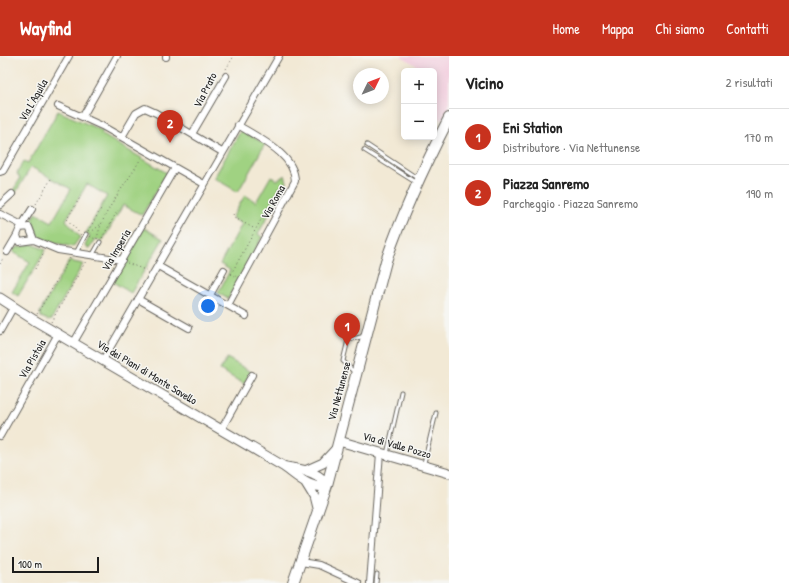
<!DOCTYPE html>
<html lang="it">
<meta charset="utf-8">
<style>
body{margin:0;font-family:"Patrick Hand",sans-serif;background:#f2f2f2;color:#222}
.controls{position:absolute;right:12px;top:12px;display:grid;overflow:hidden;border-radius:6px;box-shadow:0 2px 10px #0003}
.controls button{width:36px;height:36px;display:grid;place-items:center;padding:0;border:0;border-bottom:1px solid #e0e0e0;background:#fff;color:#222;font:20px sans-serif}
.compass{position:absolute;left:353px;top:12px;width:36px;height:36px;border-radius:50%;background:#fff;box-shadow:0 2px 10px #0003;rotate:47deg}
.scale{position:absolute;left:12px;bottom:10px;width:87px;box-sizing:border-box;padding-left:4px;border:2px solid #1c1c1c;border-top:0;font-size:11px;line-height:14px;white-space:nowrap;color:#1c1c1c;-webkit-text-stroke:3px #f6f6f2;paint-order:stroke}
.you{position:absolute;left:208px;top:250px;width:14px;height:14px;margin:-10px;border:3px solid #fff;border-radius:50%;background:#1a73e8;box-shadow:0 0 0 6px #1a73e833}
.badge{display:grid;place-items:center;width:26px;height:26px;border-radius:50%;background:#c8321e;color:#fff;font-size:13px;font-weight:700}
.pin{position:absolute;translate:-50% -33px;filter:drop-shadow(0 1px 2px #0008)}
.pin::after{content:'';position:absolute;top:21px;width:14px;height:12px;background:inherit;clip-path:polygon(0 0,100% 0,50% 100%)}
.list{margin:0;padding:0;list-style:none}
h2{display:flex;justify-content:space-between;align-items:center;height:52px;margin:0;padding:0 16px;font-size:17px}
h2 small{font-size:13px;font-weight:400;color:#767676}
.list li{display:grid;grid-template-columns:26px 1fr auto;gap:12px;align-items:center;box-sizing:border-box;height:56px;padding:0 16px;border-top:1px solid #e0e0e0}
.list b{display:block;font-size:15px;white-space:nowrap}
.list p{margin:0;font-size:13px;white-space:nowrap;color:#767676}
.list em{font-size:13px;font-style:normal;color:#767676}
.map{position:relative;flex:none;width:449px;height:527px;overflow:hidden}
header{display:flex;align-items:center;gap:24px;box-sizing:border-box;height:56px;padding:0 20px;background:#c8321e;color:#fff}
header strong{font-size:19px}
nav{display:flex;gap:22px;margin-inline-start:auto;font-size:14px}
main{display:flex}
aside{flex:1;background:#fff}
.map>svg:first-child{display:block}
</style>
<header>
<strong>Wayfind</strong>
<nav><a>Home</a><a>Mappa</a><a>Chi siamo</a><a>Contatti</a></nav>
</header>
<main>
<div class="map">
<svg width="449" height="527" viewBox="0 0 449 527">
<rect width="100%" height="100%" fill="#f6f6f2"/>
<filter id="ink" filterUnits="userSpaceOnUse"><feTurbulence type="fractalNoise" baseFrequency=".025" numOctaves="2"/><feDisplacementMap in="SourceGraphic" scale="8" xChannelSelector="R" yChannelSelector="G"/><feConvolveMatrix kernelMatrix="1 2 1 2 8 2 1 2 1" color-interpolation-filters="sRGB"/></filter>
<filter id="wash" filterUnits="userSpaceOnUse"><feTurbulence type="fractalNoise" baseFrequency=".012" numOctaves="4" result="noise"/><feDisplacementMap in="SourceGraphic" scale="16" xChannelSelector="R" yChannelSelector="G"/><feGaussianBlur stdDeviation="0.9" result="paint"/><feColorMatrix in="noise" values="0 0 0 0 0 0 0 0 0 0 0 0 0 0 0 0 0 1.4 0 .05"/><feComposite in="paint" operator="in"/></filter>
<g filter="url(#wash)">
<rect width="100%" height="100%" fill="#f2e9d5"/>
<path fill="#f3cfdf" d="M 401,0 L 449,0 L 449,52 L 442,64 L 434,59 L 434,15 L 413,15 L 416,9 Z"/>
<path fill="#a0d282" stroke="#5e774f" d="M 58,55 L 103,75 L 101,78 L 167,117 L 142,159 L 123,149 L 102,186 L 96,183 L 89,193 L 85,190 L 90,179 L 86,177 L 107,140 L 87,128 L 66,164 L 80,181 L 73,191 L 43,184 L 38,179 L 32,164 L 36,157 L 52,166 L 71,133 L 31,111 L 15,138 L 12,136 L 20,123 L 17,117 L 24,105 L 28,107 Z
M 241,74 L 265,88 L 238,136 L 214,122 Z
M 285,119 L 287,126 L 258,178 L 262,181 L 228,243 L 218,237 L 230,214 L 220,208 L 242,168 L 232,162 L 245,139 L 256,146 L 271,120 L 277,124 Z
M 144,172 L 163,183 L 131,237 L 113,226 Z
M 32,188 L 46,194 L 18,240 L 12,236 L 30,206 L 13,196 L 15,192 Z
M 69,205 L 83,208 L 52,263 L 48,264 L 41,261 L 40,256 Z
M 227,302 L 251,316 L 244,328 L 220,314 Z"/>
</g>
<g filter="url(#ink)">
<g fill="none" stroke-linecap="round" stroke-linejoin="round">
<g stroke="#67645d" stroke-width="5">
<path id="lane" d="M 367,89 L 417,122
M 364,94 L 415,126
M 76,197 L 86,178
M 92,200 L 100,186
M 354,316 L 343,305 L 348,284 L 365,280
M 387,398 L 401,336
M 424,407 L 436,357
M 376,527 L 377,518"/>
</g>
<g stroke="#67645d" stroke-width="8">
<path id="street" d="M 166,1 L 166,0
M 58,50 L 102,70 L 204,128
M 83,60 L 117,0
M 192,78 L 226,20
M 122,81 L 136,57 L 145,52 L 156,57 L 222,96
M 0,116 L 3,115 L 69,0
M 0,149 L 12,138
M 0,158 L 22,169
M 20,172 L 32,153
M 34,184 L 29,171 L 20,172 L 17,179 L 19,186 L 34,184 L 58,194 L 122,204
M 7,196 L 17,179
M 158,210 L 246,260
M 210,239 L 224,214
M 138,243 L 189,272
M 228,249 L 295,125 C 295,98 258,82 238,69
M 0,275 L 14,250
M 74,286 L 175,112
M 103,304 L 279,0
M 221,374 L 252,319
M 0,380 L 58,278
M 301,506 L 319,509 L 358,527
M 370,527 L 380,397"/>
</g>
<g stroke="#67645d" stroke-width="11">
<path id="secondary" d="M 0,242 L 34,264 L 283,410 C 295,418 312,436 327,429 C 318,414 299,414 283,410
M 339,385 L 449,417
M 305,415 L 323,407 L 336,393
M 306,427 L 314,440 L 318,456"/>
</g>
<g stroke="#67645d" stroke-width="12">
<path id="primary" d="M 293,527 L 327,429 L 386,205 C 403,155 425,109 449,62"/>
</g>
<path stroke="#67645d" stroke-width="1" stroke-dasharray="1 3" stroke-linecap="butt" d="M 226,13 L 234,0
M 36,148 L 51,123
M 233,158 L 235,162 L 255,173
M 88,175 L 102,151
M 90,177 L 101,168
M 81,179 L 67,163 L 81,140
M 90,180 L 95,183
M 102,182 L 118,154
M 97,183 C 102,154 129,126 142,100
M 127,207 L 148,215
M 0,208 L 3,202
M 35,213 L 44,196
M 231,218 L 278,133 L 281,131 L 284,132
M 231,218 L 237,221
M 37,258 L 70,202
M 51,266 L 86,205"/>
<use href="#lane" stroke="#fff" stroke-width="3"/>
<use href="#street" stroke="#fff" stroke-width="6"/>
<use href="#secondary" stroke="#fff" stroke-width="9"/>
<use href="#primary" stroke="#fff" stroke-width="10"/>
</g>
</g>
<g text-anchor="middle" stroke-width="3" stroke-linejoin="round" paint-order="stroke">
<g font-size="11" fill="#1c1c1c" stroke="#f6f6f2">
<text transform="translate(205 34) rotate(-63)" y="4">Via Prato</text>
<text transform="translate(33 44) rotate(-60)" y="4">Via L'Aquila</text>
<text transform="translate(273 146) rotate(-61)" y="4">Via Roma</text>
<text transform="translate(116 194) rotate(-60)" y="4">Via Imperia</text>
<text transform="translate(32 303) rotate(-60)" y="4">Via Pistoia</text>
<text transform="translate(147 316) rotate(31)" y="4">Via dei Piani di Monte Savello</text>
<text transform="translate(339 335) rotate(-75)" y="4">Via Nettunense</text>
<text transform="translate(397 389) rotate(16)" y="4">Via di Valle Pozzo</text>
</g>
</g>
</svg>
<div class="controls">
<button>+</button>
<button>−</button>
</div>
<svg class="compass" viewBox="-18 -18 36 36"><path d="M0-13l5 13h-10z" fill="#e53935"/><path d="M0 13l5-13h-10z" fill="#767676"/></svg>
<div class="scale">100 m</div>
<div class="you"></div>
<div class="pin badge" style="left:347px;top:290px">1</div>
<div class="pin badge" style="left:170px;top:87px">2</div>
</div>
<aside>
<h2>Vicino<small>2 risultati</small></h2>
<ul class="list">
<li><span class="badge">1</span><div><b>Eni Station</b><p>Distributore · Via Nettunense</p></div><em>170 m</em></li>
<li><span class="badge">2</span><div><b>Piazza Sanremo</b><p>Parcheggio · Piazza Sanremo</p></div><em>190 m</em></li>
</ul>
</aside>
</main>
